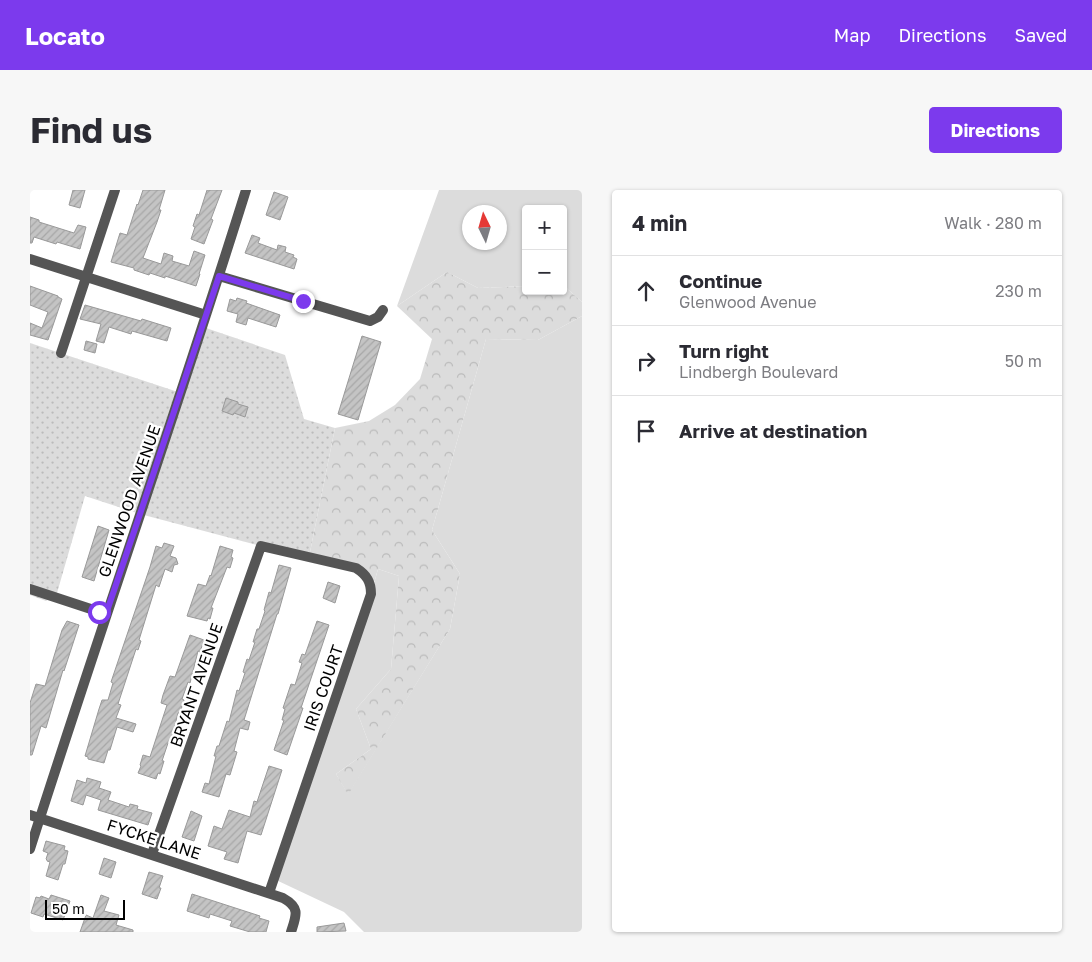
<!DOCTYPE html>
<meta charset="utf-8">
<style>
body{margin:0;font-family:"Golos Text",sans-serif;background:#f7f7f7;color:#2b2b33}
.controls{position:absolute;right:15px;top:15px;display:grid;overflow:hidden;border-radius:5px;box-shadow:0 1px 4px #0004}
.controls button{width:45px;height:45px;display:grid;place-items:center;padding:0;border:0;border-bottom:1px solid #e1e1e2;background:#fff;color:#2b2b33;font:25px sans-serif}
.compass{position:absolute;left:432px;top:15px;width:45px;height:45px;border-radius:50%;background:#fff;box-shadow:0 1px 4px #0004;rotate:355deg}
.scale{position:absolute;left:15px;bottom:12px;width:80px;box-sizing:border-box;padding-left:5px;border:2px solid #000;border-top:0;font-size:14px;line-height:18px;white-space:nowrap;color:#000;-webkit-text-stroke:4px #fff;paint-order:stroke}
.stop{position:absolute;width:15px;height:15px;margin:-11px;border:4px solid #7c3aed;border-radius:50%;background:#fff}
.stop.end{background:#7c3aed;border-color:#fff;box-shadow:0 1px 5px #0008}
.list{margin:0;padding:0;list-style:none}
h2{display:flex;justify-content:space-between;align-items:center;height:65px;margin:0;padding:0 20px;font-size:21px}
h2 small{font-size:16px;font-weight:400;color:#7c7c81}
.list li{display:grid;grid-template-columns:32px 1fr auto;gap:15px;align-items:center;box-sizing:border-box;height:70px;padding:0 20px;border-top:1px solid #e1e1e2}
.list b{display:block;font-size:19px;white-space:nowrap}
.list p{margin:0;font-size:16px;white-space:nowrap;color:#7c7c81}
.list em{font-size:16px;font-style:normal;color:#7c7c81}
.icon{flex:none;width:28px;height:28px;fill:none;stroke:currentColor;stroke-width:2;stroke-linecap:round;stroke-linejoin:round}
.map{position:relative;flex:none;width:552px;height:742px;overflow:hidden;border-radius:5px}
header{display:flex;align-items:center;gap:30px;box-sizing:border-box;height:70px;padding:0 25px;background:#7c3aed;color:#fff}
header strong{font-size:24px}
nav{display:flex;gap:28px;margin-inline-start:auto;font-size:18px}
.intro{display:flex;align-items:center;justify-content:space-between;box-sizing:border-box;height:120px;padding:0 30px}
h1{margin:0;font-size:35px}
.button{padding:12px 22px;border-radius:5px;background:#7c3aed;color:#fff;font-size:18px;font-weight:700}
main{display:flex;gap:30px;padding:0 30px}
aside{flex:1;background:#fff;border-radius:5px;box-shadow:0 1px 4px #0004}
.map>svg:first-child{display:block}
</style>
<header>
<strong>Locato</strong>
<nav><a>Map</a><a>Directions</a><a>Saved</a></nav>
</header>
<div class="intro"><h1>Find us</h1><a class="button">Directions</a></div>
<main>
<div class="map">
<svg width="552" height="742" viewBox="0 0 552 742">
<defs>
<pattern id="forest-crowns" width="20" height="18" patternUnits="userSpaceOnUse" patternTransform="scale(1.25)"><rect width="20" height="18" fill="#dcdcdc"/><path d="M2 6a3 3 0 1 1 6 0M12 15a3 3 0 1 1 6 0" fill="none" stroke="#bbb"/></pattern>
<pattern id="park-dots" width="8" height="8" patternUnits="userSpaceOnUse" patternTransform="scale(1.25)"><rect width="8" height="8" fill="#dcdcdc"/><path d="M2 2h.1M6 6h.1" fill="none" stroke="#bbb" stroke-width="1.8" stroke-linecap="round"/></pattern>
<pattern id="building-hatch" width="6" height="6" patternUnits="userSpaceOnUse" patternTransform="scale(1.25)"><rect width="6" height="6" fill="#c4c4c4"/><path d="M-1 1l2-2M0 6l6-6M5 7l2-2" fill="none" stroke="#a7a7a7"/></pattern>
</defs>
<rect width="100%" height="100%" fill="#fff"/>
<path fill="#dcdcdc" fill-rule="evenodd" d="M 409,0 L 552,0 L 552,112 L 533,95 L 533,19 L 496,19 L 496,96 L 448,98 L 417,82 L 367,116 ZM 440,22 L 470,22 L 470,52 L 440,52 Z
M 552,126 L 552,742 L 334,742 L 314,722 L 244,689 L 341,404 L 348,379 L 369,386 L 361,479 L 326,519 L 341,559 L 306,584 L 318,604 L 420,439 L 430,384 L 402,340 L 456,149 L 508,150 Z"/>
<path fill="url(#forest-crowns)" d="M 417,82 L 448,98 L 496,96 L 496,101 L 533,101 L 533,95 L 552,112 L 552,126 L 508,150 L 456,149 L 402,340 L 430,384 L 420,439 L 318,605 L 306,584 L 341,559 L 326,519 L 361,479 L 369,386 L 348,379 L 341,404 L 333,383 L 279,367 L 305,238 L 339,231 L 365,215 L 390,189 L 402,149 L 367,116 Z"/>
<path fill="url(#park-dots)" d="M 173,137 L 255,165 L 274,229 L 305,238 L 279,367 L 231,356 L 110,324 L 55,306 L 27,403 L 16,411 L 0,405 L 0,153 L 151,203 Z"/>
<path fill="url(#building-hatch)" stroke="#999" d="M 43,0 L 55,0 L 50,18 L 39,15 Z
M 113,0 L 135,0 L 129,20 L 131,20 L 127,32 L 113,68 L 131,74 L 134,63 L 143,66 L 142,71 L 159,76 L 164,61 L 175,65 L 169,84 L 170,84 L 166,96 L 135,86 L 135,88 L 120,83 L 119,85 L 104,80 L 104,78 L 81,72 L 90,43 L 97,45 L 107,14 L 108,15 Z
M 177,0 L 192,0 L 181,29 L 183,30 L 174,54 L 161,49 L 165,37 L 163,36 L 167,24 L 169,25 Z
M 244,2 L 258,7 L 250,30 L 236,25 Z
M 0,27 L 9,30 L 9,32 L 44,43 L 48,35 L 56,37 L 50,59 L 27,52 L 26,54 L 4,47 L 2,53 L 0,53 Z
M 222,45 L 230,48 L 228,53 L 247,60 L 248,55 L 256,57 L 255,62 L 264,65 L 263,67 L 267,69 L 264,79 L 215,63 Z
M 0,96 L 28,106 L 28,107 L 32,109 L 18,150 L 0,145 L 0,133 L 12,138 L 18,122 L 0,115 Z
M 207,108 L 217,111 L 216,113 L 250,125 L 246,137 L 218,128 L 216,135 L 206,132 L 208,124 L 197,121 L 200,109 L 206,111 Z
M 55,115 L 111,131 L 112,129 L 141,138 L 137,151 L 102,141 L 101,144 L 79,137 L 74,153 L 66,151 L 71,134 L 50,129 Z
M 332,146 L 351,152 L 328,230 L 308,224 Z
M 56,151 L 67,154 L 65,163 L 54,160 Z
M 196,208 L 208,212 L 208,214 L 218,217 L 215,227 L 204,223 L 203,225 L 192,221 Z
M 68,336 L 79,340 L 64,391 L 52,387 Z
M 134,353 L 144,356 L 140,366 L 146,368 L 148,374 L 144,375 L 142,382 L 135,379 L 129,397 L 126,395 L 109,450 L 111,451 L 108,460 L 106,459 L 88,514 L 91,515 L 86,528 L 106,534 L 103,542 L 87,537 L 80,560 L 78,560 L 74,573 L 58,569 L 58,567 L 55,566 L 69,519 L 72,510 L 78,510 L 83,493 L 81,492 L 120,377 L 126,356 L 132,358 Z
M 190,356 L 203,360 L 201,367 L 203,368 L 200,378 L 197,377 L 181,418 L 183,418 L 180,429 L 178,428 L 177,431 L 157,426 L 168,394 L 176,396 L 180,385 L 181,386 Z
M 249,375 L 261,378 L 248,424 L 247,424 L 214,530 L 220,532 L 218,540 L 210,538 L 204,561 L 207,562 L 200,585 L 196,584 L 189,607 L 172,602 L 175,593 L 179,594 L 186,566 L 184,566 L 187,556 L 189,556 L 197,531 L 199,532 L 207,500 L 209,501 L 215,483 L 213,482 L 217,469 L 219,470 L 225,452 L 223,452 L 227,439 L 229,439 L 235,421 L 234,420 L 239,402 L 241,403 Z
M 298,392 L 310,396 L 305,413 L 293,408 Z
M 37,431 L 49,435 L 34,481 L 33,480 L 16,538 L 11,536 L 2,565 L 0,565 L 0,513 L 6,494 L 15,496 L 32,440 Z
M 287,431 L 299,435 L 271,518 L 273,518 L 257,565 L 244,560 L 254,530 L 252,530 L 255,519 L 253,518 L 261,494 L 265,495 L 272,473 L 269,472 L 272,464 L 275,465 Z
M 160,445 L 174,450 L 170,462 L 168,461 L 160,493 L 158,492 L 152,509 L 154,510 L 150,523 L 148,523 L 140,554 L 138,553 L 132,571 L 134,571 L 130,584 L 128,583 L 126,589 L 108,583 L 111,576 L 110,575 L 113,565 L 120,567 L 137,515 L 131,513 L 133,505 L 140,486 L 145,487 Z
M 239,576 L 252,580 L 231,645 L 217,641 L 208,673 L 194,669 L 197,662 L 178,656 L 184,636 L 192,639 L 199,620 L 220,627 L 224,611 L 227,612 Z
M 57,588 L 71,592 L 69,598 L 81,602 L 78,610 L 99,617 L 100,614 L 108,616 L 107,619 L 122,623 L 118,635 L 68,620 L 71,610 L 56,605 L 53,615 L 41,611 L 47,590 L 56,593 Z
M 161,621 L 172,626 L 164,651 L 152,647 Z
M 16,651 L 35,656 L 34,660 L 38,661 L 35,674 L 33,674 L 28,690 L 16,686 L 20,672 L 17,671 L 17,670 L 16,669 L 18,663 L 13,661 Z
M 74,668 L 86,672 L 81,688 L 69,684 Z
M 119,682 L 133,686 L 129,698 L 131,698 L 127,709 L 112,704 Z
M 162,704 L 230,726 L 229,728 L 239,731 L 236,742 L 220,742 L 200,736 L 202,731 L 180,724 L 179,728 L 157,721 Z
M 21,705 L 40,711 L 33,730 L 14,724 L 13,727 L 1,723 L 6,707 L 10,708 L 11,706 L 19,709 Z
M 71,705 L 79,708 L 74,721 L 89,725 L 86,735 L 103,740 L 103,742 L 50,742 L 56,725 L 63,728 Z
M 314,733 L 316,741 L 287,742 L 287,737 Z"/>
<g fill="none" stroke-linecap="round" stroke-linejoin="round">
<path stroke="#555" stroke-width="10" d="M 0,69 L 176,125
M 189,86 L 340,131 L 348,127 L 353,120
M 31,163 L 85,0
M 0,399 L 76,424
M 0,625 L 253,708 C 271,718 266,726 261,742
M 0,659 C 70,439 147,221 216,0
M 122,664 L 231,356 L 326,378 C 337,385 341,392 341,404 L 239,703"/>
</g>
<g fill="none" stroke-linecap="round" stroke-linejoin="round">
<path stroke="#7c3aed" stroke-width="6" d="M 69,422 L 76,424 L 110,324 L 189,86 L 273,111"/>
</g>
<g text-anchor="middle" stroke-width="4.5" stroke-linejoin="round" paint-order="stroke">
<g font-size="16" fill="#000" stroke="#fff">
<text transform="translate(99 311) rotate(-71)" y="6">GLENWOOD AVENUE</text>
<text transform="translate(166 495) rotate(-71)" y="6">BRYANT AVENUE</text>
<text transform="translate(293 498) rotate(-71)" y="6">IRIS COURT</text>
<text transform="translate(124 649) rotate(18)" y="6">FYCKE LANE</text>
</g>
</g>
</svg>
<div class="controls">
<button>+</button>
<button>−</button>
</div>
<svg class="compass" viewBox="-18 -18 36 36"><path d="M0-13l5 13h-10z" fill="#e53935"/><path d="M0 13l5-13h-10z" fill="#7c7c81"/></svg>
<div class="scale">50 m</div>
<div class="stop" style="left:69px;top:422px"></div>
<div class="stop end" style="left:273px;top:111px"></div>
</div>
<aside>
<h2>4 min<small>Walk · 280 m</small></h2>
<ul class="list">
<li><svg class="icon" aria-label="ahead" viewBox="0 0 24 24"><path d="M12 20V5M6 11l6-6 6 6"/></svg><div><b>Continue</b><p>Glenwood Avenue</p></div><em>230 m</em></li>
<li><svg class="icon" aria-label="right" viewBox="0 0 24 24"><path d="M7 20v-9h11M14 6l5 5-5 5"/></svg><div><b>Turn right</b><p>Lindbergh Boulevard</p></div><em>50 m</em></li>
<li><svg class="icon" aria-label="arrive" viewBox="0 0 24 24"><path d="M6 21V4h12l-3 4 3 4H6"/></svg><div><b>Arrive at destination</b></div></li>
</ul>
</aside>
</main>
